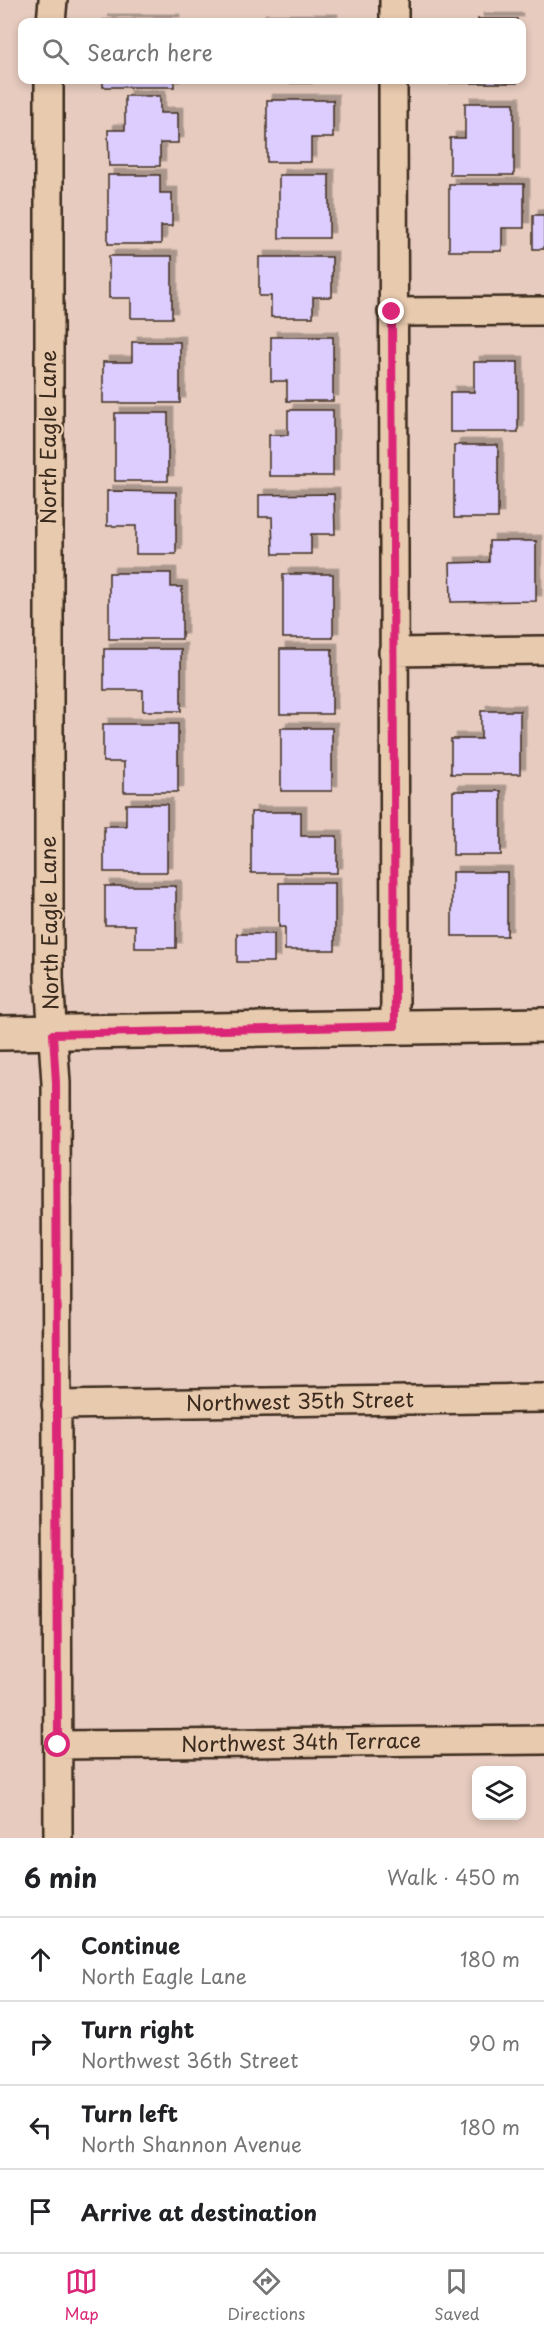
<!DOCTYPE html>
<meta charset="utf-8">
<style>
body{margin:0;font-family:"Playpen Sans",sans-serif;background:#f2f2f2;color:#202124}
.controls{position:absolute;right:18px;bottom:18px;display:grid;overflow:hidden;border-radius:12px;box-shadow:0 3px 9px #0003}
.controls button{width:54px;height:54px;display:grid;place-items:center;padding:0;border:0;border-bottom:2px solid #e0e0e0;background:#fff;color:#202124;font:30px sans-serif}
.stop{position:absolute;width:18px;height:18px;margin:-14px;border:4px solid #db2777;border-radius:50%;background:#fff}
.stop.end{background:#db2777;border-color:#fff;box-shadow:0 2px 6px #0008}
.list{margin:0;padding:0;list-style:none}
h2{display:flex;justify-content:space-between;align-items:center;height:78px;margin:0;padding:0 24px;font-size:26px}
h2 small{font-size:20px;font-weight:400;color:#757577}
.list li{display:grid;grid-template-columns:39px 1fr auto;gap:18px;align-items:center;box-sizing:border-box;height:84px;padding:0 24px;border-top:2px solid #e0e0e0}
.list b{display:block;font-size:22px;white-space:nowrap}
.list p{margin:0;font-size:20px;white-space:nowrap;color:#757577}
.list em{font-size:20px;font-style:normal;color:#757577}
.icon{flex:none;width:33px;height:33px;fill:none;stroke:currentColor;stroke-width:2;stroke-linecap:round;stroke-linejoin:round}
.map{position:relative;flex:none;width:544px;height:1838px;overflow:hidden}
.search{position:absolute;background:#fff;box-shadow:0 3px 9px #0003;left:18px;right:18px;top:18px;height:66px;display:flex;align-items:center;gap:15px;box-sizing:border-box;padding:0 21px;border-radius:12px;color:#757577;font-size:22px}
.sheet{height:414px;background:#fff}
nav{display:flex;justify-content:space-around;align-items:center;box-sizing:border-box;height:84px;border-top:2px solid #e0e0e0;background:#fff;font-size:16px;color:#757577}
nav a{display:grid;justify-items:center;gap:3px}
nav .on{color:#db2777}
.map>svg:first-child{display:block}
</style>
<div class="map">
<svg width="544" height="1838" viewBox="0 0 544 1838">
<defs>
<filter id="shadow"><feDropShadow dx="5.5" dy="-5.5" stdDeviation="0" flood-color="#0004"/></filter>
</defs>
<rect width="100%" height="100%" fill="#e6cbbe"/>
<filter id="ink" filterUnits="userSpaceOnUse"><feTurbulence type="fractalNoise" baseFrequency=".0167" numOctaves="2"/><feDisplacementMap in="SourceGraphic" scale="12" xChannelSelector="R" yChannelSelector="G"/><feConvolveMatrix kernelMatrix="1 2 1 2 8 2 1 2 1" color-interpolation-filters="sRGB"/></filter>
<g filter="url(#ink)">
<path fill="#ddcdfe" stroke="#3b2a1e" stroke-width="1.5" filter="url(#shadow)" d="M 478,19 L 517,19 L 517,22 L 478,22 Z
M 103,20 L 174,20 L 174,22 L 103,22 Z
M 260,20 L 332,20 L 332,22 L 260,22 Z
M 103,80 L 174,80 L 174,87 L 103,87 Z
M 260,80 L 312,80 L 312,83 L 260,83 Z
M 450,80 L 517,80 L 517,83 L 450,83 Z
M 125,96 L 160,96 L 160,113 L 178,113 L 178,143 L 160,143 L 160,166 L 109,166 L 108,130 L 125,130 Z
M 267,100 L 333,100 L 333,138 L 311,138 L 311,162 L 267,162 Z
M 465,103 L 514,103 L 514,175 L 450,175 L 450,138 L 465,138 Z
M 108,175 L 160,175 L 160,193 L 172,193 L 172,226 L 161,226 L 161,244 L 108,244 Z
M 279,175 L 329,175 L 329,238 L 279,238 Z
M 449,184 L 524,184 L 524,228 L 502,228 L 502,251 L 449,251 Z
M 533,215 L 544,215 L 544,249 L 533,249 Z
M 109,256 L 172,256 L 172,318 L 131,318 L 131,298 L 109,298 Z
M 259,257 L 332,257 L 332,297 L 313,297 L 313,317 L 271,317 L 271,296 L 259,296 Z
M 271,337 L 333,337 L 333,401 L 287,401 L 287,381 L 271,381 Z
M 132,342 L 180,342 L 180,403 L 103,403 L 103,362 L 132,362 Z
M 474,362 L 518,362 L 518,432 L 450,432 L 450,392 L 474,392 Z
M 288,410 L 333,410 L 333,476 L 269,476 L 269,435 L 288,435 Z
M 115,413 L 168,413 L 168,481 L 115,481 Z
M 454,445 L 498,445 L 498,518 L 454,518 Z
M 107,491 L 176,492 L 176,554 L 136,554 L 136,526 L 107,526 Z
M 334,494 L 335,534 L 311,534 L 311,554 L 273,554 L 272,517 L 259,517 L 259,495 Z
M 489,541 L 536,541 L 536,601 L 451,602 L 450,563 L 489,562 Z
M 109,573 L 171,573 L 171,587 L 182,587 L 182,639 L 109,639 Z
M 283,574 L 333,574 L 333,638 L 283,638 Z
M 104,649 L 181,649 L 181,711 L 143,711 L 143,690 L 104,690 Z
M 280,649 L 332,649 L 332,714 L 280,714 Z
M 481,711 L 520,711 L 520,774 L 451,774 L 451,739 L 481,739 Z
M 103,724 L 178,724 L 178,792 L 124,792 L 124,762 L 103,762 Z
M 281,728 L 332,728 L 332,791 L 281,791 Z
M 453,791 L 501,791 L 501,855 L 453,855 Z
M 126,804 L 167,804 L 167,872 L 104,872 L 104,826 L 126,826 Z
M 251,812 L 301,812 L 301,836 L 337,836 L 337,873 L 251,873 Z
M 452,872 L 507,872 L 507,936 L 452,936 Z
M 279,883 L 335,883 L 335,950 L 285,950 L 285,927 L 279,927 Z
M 105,886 L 176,886 L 176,948 L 135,948 L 135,925 L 105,925 Z
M 237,934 L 274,934 L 274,962 L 237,962 Z"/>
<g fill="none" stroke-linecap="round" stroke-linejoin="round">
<g stroke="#3b2a1e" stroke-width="32">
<path id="street" d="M 51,22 L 53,0
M 394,22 L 394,0
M 49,80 L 49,978 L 56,1083 L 58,1838
M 393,80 L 395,1026
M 392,312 L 544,311
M 393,652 L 544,650
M 56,1405 L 544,1398
M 58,1745 L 544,1740"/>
</g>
<g stroke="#3b2a1e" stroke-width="38">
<path id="secondary" d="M 0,1033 L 544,1025"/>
</g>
<use href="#street" stroke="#e8caae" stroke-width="27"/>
<use href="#secondary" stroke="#e8caae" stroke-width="33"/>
</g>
</g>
<g fill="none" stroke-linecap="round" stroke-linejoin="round" filter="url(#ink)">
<path stroke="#db2777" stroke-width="8" d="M 58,1745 L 56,1083 L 53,1034 L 395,1026 L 392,312"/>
</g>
<g text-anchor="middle" stroke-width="4.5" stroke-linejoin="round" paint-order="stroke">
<g font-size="21" fill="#3b2a1e" stroke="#e8caae">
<text transform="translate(49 437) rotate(-90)" y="7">North Eagle Lane</text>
<text transform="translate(50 923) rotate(-91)" y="7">North Eagle Lane</text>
<text transform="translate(300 1402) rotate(-1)" y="7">Northwest 35th Street</text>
<text transform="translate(301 1743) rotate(-1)" y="7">Northwest 34th Terrace</text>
</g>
</g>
</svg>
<div class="controls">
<button><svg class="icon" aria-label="layers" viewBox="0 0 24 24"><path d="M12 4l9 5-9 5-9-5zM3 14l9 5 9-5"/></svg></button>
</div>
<div class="stop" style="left:58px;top:1745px"></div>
<div class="stop end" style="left:392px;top:312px"></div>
<div class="search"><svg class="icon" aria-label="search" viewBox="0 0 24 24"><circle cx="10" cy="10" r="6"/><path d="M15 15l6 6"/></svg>Search here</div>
</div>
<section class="sheet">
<h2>6 min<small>Walk · 450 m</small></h2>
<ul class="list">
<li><svg class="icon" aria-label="ahead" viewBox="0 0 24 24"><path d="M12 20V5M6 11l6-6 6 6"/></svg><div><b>Continue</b><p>North Eagle Lane</p></div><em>180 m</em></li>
<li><svg class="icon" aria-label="right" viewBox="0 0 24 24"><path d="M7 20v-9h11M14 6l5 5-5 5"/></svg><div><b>Turn right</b><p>Northwest 36th Street</p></div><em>90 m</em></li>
<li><svg class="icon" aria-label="left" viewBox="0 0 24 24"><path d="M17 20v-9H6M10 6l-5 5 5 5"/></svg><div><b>Turn left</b><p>North Shannon Avenue</p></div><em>180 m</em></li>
<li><svg class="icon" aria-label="arrive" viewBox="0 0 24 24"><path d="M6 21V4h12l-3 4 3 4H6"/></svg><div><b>Arrive at destination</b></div></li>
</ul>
</section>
<nav>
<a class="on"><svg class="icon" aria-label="map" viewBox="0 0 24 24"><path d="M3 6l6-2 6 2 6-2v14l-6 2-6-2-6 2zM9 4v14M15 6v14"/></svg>Map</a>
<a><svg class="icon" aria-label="directions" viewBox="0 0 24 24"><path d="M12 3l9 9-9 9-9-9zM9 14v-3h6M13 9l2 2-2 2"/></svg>Directions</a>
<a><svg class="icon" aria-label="saved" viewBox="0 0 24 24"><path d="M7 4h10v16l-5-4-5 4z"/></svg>Saved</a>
</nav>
